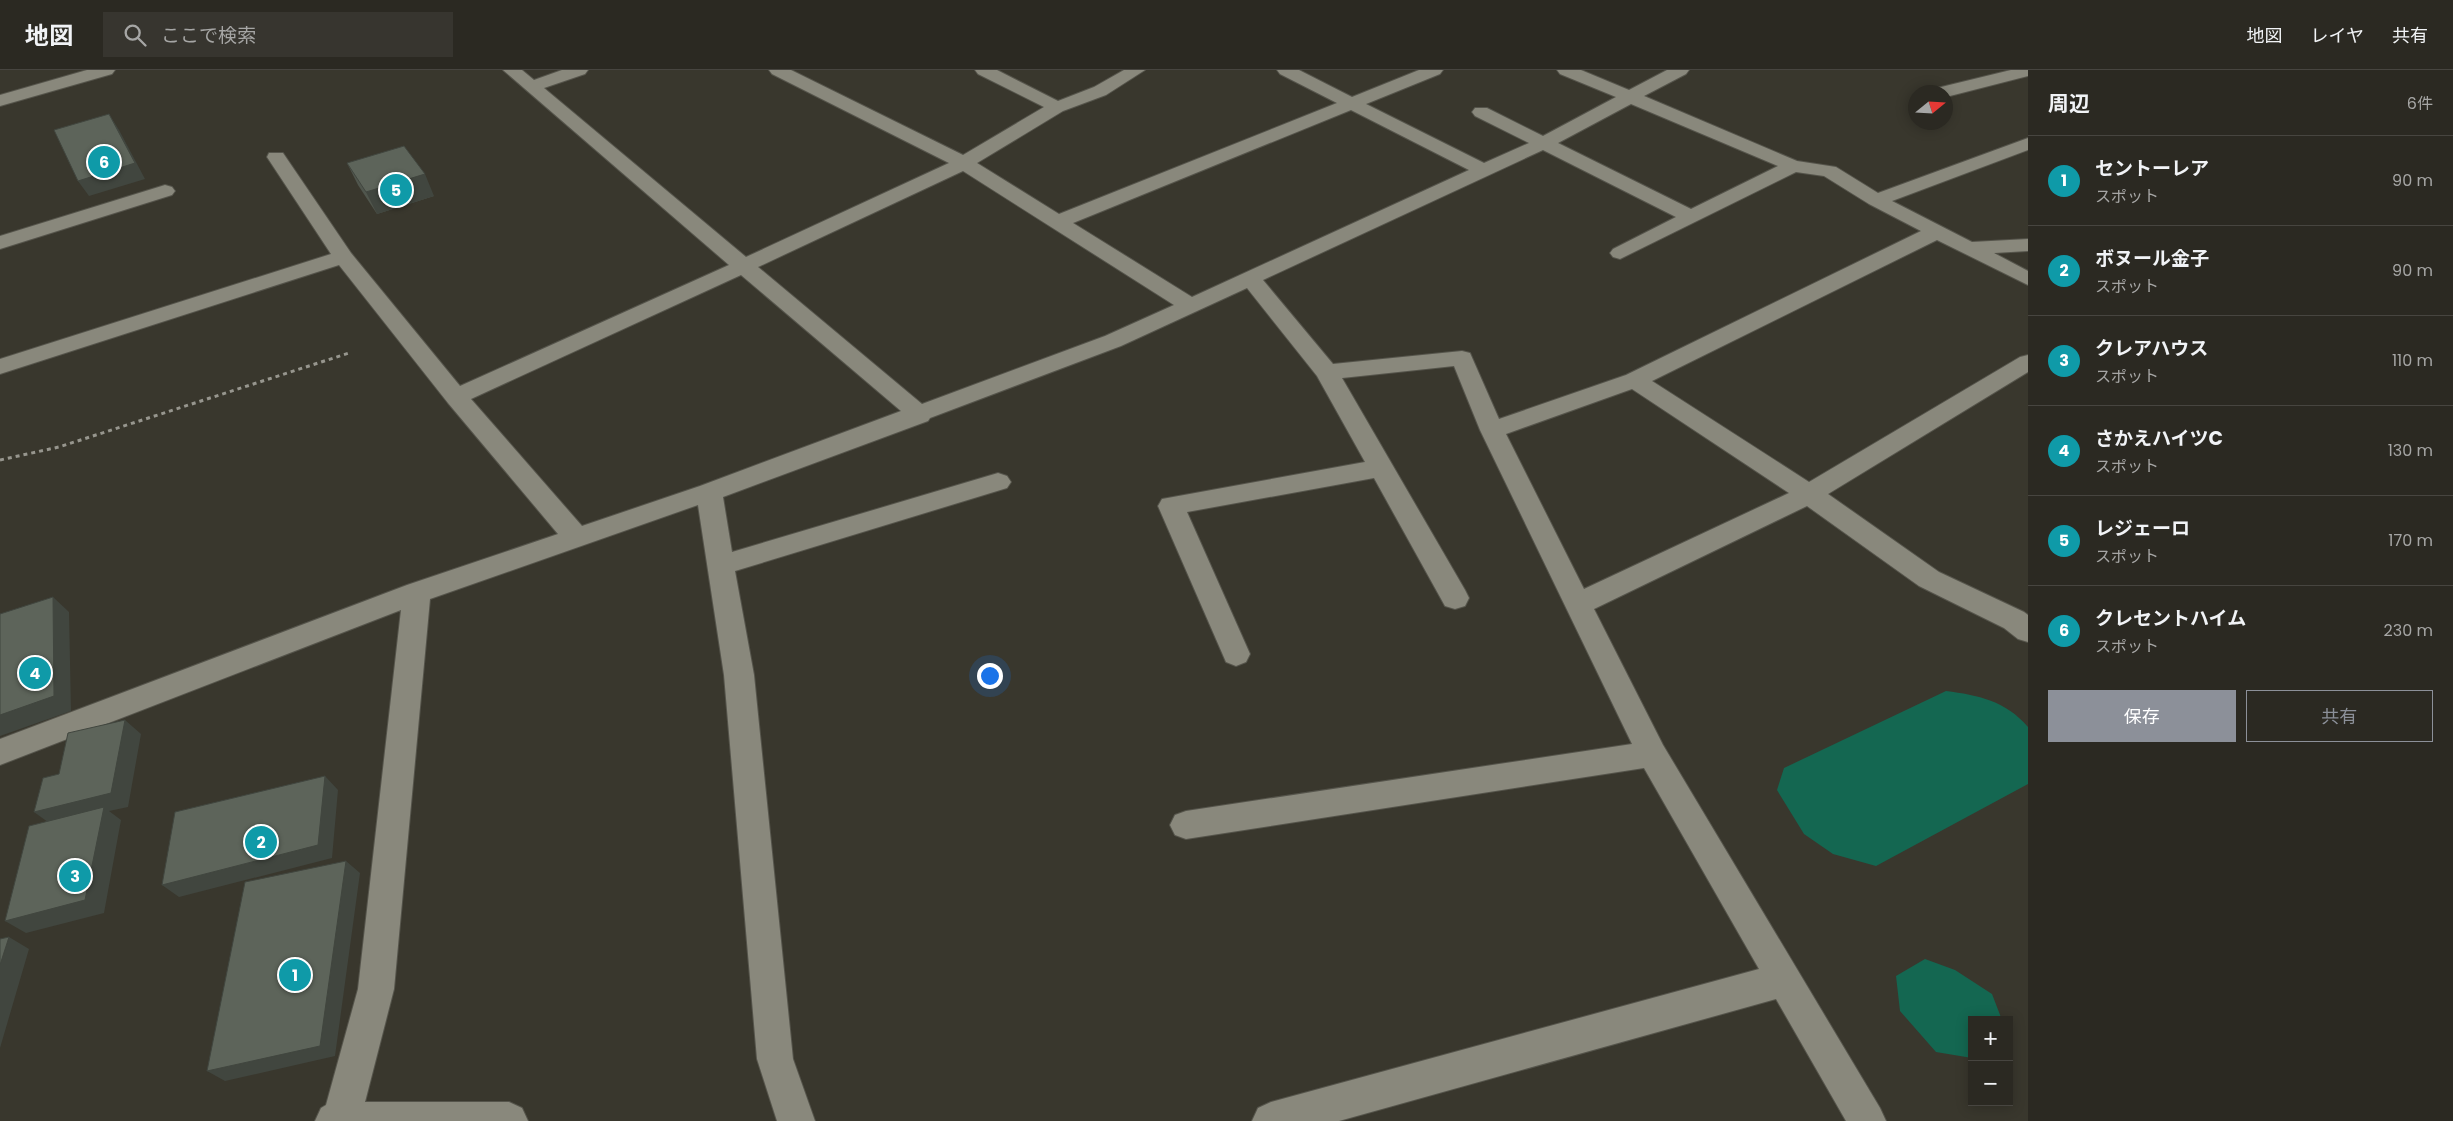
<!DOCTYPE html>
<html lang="ja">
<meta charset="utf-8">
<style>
body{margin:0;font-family:Poppins,"Noto Sans JP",sans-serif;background:#37352f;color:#f1f3f6}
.controls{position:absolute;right:15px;bottom:15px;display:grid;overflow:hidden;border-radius:0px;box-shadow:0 2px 12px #0003}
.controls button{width:45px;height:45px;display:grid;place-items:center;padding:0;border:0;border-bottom:1px solid #474540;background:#2b2922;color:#f1f3f6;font:25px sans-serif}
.compass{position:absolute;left:1908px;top:15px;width:45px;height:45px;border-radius:50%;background:#2b2922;box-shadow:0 2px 12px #0003;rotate:72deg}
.you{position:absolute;left:989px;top:605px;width:18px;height:18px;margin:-12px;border:4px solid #fff;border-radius:50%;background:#1a73e8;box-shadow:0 0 0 8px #1a73e833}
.badge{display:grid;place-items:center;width:32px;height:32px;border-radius:50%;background:#8c9099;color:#fff;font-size:16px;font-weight:700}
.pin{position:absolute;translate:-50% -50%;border:2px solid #fff;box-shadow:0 1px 5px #0006}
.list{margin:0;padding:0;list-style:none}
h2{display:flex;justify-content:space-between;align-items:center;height:65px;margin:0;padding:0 20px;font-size:21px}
h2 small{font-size:16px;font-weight:400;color:#a6a6a5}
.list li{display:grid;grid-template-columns:32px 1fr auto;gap:15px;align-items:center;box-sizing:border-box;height:90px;padding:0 20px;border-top:1px solid #474540}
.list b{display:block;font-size:19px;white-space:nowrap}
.list p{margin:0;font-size:16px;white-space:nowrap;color:#a6a6a5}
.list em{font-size:16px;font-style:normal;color:#a6a6a5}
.actions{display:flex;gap:10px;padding:15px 20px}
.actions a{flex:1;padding:11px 0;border:1px solid #8c9099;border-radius:0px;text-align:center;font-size:18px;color:#8c9099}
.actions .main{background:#8c9099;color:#fff}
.icon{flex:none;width:28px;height:28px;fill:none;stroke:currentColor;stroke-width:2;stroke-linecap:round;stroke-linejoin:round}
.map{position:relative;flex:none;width:2028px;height:1051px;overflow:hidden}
header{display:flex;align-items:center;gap:30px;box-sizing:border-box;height:70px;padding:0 25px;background:#2b2922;border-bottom:1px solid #474540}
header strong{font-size:24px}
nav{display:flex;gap:28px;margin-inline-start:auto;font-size:18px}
.search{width:350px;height:45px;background:#37352f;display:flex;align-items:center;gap:12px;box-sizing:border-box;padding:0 18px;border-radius:0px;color:#a6a6a5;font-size:19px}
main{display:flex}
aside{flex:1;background:#2b2922}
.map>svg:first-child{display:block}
</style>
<header>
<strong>地図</strong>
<div class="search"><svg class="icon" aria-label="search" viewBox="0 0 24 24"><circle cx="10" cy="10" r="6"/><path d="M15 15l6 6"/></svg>ここで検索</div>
<nav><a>地図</a><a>レイヤ</a><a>共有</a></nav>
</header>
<main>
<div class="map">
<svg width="2028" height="1051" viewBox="0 0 2028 1051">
<rect width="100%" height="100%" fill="#39372d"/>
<path fill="#146751" d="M 1946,621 C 1978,625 2006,631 2028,657 L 2028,714 L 1876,796 L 1833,784 L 1804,764 L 1777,720 L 1784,698 Z
M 1925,889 L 1955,900 L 1992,924 L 2002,950 L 1972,950 L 1972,988 L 1936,982 L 1900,941 L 1896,906 Z"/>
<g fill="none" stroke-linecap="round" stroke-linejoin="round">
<g stroke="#55544b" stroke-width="2">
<path id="minor" d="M 87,0 L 115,0 L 112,4 L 0,36 L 0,25 Z
M 503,0 L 522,0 L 534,10 L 562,0 L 588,0 L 585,4 L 544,18 L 746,187 L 949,93 L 772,4 L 769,0 L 791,0 L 963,85 L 1044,37 L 978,4 L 975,0 L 997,0 L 1058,31 L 1094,17 L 1124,0 L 1145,0 L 1106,25 L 1063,41 L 977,93 L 1059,144 L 1337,33 L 1280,4 L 1277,0 L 1299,0 L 1352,27 L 1419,0 L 1443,0 L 1440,4 L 1366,34 L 1484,93 L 1529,73 L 1475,46 L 1472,42 L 1475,38 L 1487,38 L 1543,66 L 1616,27 L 1560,4 L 1557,0 L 1581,0 L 1629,20 L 1667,0 L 1689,0 L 1686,4 L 1644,26 L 1797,91 L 1836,97 L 1878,123 L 2028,68 L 2028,80 L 1892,131 L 1972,172 L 2028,169 L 2028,181 L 1994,183 L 2028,201 L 2028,215 L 1937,170 L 1652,311 L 1809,412 L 2020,287 L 2028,285 L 2028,302 L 1828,424 L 1939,502 L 2024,542 L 2028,545 L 2028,572 L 2018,569 L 2004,558 L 1919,516 L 1807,436 L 1594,539 L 1663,675 L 1880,1038 L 1886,1051 L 1846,1051 L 1776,929 L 1339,1051 L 1252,1051 L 1258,1038 L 1271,1032 L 1759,899 L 1644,698 L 1186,769 L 1175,765 L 1170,755 L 1175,745 L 1186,741 L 1632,674 L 1480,360 L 1454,296 L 1342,308 L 1465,520 L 1469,528 L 1465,536 L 1455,539 L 1445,536 L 1374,408 L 1187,442 L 1250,584 L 1246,592 L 1236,596 L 1226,592 L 1158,436 L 1162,429 L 1365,392 L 1317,306 L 1247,218 L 1121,276 L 930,348 L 928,351 L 723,427 L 732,482 L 998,403 L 1007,406 L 1011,412 L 1007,418 L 735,501 L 754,605 L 793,989 L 815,1051 L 777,1051 L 757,989 L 724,605 L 698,435 L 430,529 L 394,919 L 365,1032 L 509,1032 L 522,1038 L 528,1051 L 315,1051 L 321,1038 L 326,1035 L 358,919 L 401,540 L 0,695 L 0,669 L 407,515 L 558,464 L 448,333 L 339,195 L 0,304 L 0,289 L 331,184 L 267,87 L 269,83 L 283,83 L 351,183 L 460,316 L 729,195 ZM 1631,34 L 1778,96 L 1691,139 L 1558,73 ZM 1351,40 L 1469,100 L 1192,227 L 1073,153 ZM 1543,80 L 1676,147 L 1613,179 L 1610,183 L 1613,187 L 1620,189 L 1796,102 L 1824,106 L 1869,134 L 1921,161 L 1626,305 L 1499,349 L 1470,283 L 1462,281 L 1333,294 L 1263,210 ZM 963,101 L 1174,235 L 1105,266 L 922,334 L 758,197 ZM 741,205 L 901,341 L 700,416 L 582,456 L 471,329 ZM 1632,319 L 1789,423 L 1584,519 L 1506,364 Z
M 2011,0 L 2028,0 L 2028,6 L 1946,27 L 1946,22 L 1934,22 L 1937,18 Z
M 165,115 L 172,117 L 175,121 L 172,125 L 0,179 L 0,166 Z"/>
</g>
<path stroke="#97968e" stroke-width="3" stroke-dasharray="4 4" stroke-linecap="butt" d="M 0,390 L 59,377 L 349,283"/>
<use href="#minor" fill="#89887c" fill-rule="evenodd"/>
</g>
<path fill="#50564d" d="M 347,93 L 434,126 L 377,144 L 358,115 Z"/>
<path fill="#41463f" d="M 109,44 L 119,60 L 145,109 L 89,126 L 78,111 Z
M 425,104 L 434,126 L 377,144 L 366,122 Z
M 53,527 L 69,542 L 71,641 L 0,666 L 0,645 Z
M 125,650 L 141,664 L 128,737 L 109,741 L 121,750 L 104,843 L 26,863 L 5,851 L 52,755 L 34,742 Z
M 325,706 L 338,720 L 332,788 L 179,827 L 162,815 Z
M 346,791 L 360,803 L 335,986 L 225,1011 L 207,1001 Z
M 9,867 L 29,879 L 0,978 L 0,895 Z"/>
<path fill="#5d645a" stroke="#41463f" d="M 109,44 L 135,93 L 78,111 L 54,60 Z
M 404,76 L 425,104 L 366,122 L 347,93 Z
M 53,527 L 54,626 L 0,645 L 0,544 Z
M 125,650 L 111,723 L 34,742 L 43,708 L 59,704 L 68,663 Z
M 325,706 L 318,775 L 162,815 L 175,742 Z
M 104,737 L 85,830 L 5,851 L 29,756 Z
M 346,791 L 320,976 L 207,1001 L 245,812 Z
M 9,867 L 0,895 L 0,869 Z"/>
</svg>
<div class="controls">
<button>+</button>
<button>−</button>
</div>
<svg class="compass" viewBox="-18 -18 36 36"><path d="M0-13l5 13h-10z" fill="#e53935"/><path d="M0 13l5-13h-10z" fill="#a6a6a5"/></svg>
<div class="you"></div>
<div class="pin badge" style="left:295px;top:905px;background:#0f9aa8">1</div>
<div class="pin badge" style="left:261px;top:772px;background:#0f9aa8">2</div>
<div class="pin badge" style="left:75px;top:806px;background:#0f9aa8">3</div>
<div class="pin badge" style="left:35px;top:603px;background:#0f9aa8">4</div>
<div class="pin badge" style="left:396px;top:120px;background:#0f9aa8">5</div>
<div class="pin badge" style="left:104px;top:92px;background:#0f9aa8">6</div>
</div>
<aside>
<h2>周辺<small>6件</small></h2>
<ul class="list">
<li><span class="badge" style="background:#0f9aa8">1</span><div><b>セントーレア</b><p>スポット</p></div><em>90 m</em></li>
<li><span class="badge" style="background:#0f9aa8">2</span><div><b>ボヌール金子</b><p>スポット</p></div><em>90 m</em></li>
<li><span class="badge" style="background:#0f9aa8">3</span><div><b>クレアハウス</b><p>スポット</p></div><em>110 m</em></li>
<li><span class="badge" style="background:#0f9aa8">4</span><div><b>さかえハイツC</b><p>スポット</p></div><em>130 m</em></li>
<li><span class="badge" style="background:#0f9aa8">5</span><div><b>レジェーロ</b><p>スポット</p></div><em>170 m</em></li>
<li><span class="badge" style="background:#0f9aa8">6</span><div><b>クレセントハイム</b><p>スポット</p></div><em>230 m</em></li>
</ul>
<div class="actions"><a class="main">保存</a><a>共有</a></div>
</aside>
</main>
